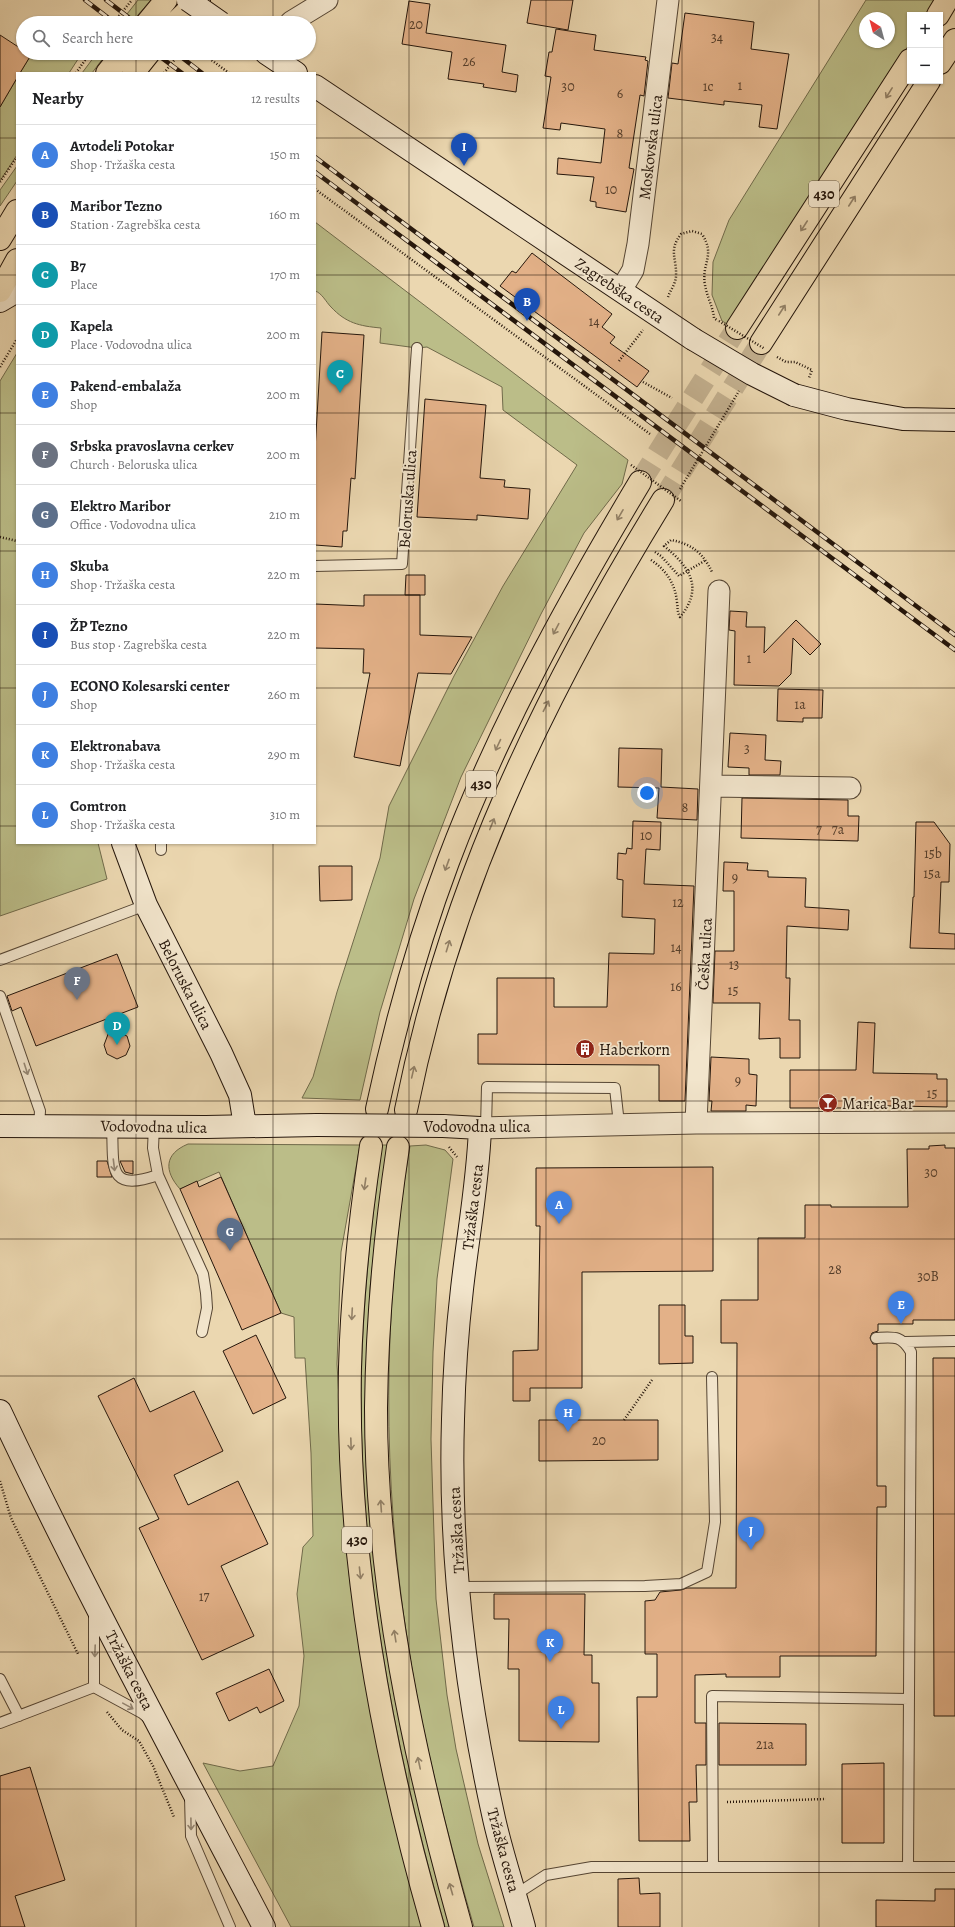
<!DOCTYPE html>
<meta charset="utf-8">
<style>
body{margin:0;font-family:Alegreya,serif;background:#f2f2f2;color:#202124}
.controls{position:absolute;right:12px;top:12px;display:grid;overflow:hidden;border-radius:0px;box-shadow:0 1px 3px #0004}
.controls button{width:36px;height:36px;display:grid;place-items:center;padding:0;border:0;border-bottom:1px solid #e0e0e0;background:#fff;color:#202124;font:20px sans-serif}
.compass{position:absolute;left:859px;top:12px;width:36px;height:36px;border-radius:50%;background:#fff;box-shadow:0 1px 3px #0004;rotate:324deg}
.you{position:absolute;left:647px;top:793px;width:14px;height:14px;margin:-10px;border:3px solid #fff;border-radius:50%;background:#1a73e8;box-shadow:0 0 0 6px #1a73e833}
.badge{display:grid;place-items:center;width:26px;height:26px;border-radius:50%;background:#0f766e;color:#fff;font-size:13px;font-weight:700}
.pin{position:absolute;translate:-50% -33px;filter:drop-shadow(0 1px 2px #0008)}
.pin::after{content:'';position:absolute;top:21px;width:14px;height:12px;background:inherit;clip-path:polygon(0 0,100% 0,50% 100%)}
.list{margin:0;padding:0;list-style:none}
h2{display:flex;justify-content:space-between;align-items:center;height:52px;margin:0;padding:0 16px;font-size:17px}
h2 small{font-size:13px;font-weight:400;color:#757577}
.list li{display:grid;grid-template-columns:26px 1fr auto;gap:12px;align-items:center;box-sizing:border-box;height:60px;padding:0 16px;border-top:1px solid #e0e0e0}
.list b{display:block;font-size:15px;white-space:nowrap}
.list p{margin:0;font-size:13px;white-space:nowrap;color:#757577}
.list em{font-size:13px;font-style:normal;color:#757577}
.icon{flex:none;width:22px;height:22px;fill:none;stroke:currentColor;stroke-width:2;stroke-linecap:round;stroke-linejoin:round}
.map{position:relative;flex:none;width:955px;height:1927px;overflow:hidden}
.search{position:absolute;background:#fff;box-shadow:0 1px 3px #0004;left:16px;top:16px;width:300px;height:44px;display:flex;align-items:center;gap:10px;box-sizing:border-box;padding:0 14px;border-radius:22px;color:#757577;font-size:15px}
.panel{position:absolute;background:#fff;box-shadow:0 1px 3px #0004;left:16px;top:72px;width:300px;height:772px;border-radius:0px}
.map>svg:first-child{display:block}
</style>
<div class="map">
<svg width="955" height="1927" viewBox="0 0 955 1927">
<rect width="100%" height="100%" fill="#ebd7b0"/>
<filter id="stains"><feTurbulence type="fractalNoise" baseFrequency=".005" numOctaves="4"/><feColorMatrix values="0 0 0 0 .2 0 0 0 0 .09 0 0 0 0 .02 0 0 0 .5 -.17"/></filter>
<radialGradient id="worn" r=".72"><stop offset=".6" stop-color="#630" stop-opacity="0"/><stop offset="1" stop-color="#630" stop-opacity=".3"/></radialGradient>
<path fill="#bbbd88" stroke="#706a4a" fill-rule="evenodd" d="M 138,0 L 151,0 L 131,23 L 120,23 Z
M 866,0 L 937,0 L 928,15 L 910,15 L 910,43 L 731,326 L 722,321 L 712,295 L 713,262 L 729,220 ZM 865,18 L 889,18 L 889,42 L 865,42 Z
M 32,53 L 82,53 L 69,73 L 20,73 Z
M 97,53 L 107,53 L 92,73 L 82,73 Z
M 17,78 L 17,155 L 0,181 L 0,107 Z
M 17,166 L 17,181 L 0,206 L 0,190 Z
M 315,222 L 628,460 L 622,484 L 584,533 L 541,614 L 461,777 L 414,899 L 380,1012 L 360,1100 L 302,1098 L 313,1077 L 337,992 L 380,858 L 389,806 L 454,676 L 503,586 L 577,465 L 503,410 L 502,387 L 427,347 L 417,348 L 380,343 L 381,328 C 359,326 346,323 331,307 C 326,302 322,293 315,291 Z
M 17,353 L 17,843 L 98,843 L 107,879 L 0,916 L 0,381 Z
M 188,1144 L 360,1145 L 341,1252 L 337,1364 L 349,1573 L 355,1620 L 424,1927 L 291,1927 L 203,1763 L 240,1771 L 273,1766 L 299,1706 L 304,1656 L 297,1594 L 303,1547 L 313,1536 L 311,1453 L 305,1358 L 295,1358 L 294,1317 L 281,1313 L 219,1172 L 180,1189 C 164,1171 164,1154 188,1144 Z
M 382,1145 L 388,1145 L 379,1207 L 370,1288 L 367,1381 L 452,1927 L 445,1927 C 401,1772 368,1612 362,1450 C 358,1348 368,1246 382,1145 Z
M 426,1145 L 445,1150 L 453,1159 L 437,1279 L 433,1352 L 431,1439 L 436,1599 L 447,1695 L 456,1749 L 478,1844 L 504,1927 L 474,1927 C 447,1834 423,1740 408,1645 C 382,1480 382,1310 410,1146 Z"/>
<path fill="#e3b188" stroke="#25160b" d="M 531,0 L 573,0 L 568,30 L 527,23 Z
M 409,1 L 430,4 L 426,33 L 506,45 L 502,72 L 518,75 L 516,92 L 483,87 L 484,84 L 448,79 L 452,52 L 402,44 Z
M 685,13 L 754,22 L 751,49 L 789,54 L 777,129 L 759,127 L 762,105 L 724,101 L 724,105 L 668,98 L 672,63 L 678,64 Z
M 556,29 L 596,35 L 594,50 L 646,57 L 645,60 L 648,61 L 644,96 L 640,95 L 629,168 L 634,169 L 626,212 L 596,207 L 596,202 L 590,201 L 594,177 L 557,174 L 558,158 L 601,163 L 605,129 L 561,123 L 560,130 L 543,128 L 551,77 L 545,76 L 549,52 L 552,52 Z
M 0,35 L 23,50 L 23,53 L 31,55 L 20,73 L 17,73 L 17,78 L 0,107 Z
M 532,253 L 612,314 L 602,327 L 615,337 L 610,343 L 649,371 L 637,387 L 500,286 L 512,271 L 516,273 Z
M 322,332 L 364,335 L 355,479 L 351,478 L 347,531 L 343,531 L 342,547 L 315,545 L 315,450 Z
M 425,399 L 486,405 L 480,478 L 505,480 L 504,487 L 530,489 L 528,519 L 477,515 L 477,520 L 417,517 Z
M 406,575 L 425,575 L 425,595 L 405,595 Z
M 364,595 L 420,595 L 420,635 L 472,637 L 451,674 L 418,673 L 400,766 L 354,757 L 370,673 L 363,673 L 364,649 L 315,648 L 315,604 L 364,606 Z
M 730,611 L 747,612 L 746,627 L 765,627 L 764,653 L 796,620 L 821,644 L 810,655 L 793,638 L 791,674 L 779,686 L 734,685 L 735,631 L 729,630 Z
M 778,689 L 823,690 L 822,718 L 803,718 L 803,722 L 777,721 Z
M 730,733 L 766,735 L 765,760 L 781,761 L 780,775 L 749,775 L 749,768 L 728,767 Z
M 619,748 L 662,749 L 661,787 L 698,789 L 697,820 L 657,818 L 659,788 L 618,787 Z
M 742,798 L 848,800 L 848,816 L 859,816 L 858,841 L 741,838 Z
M 633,821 L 661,822 L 660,850 L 646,849 L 644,884 L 694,886 L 685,1101 L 659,1101 L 659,1065 L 478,1064 L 478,1034 L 497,1034 L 497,978 L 554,978 L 554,1007 L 607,1007 L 609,953 L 654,954 L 655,919 L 622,917 L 623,880 L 617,879 L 618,853 L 626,854 L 627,848 L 632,849 Z
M 916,822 L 934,822 L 950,844 L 949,882 L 941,882 L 939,933 L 955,934 L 955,949 L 910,948 L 913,897 L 914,897 Z
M 724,862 L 748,863 L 747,870 L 768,871 L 768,877 L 806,878 L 805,907 L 849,910 L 848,930 L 787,926 L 786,978 L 790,978 L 789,1020 L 800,1020 L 800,1058 L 780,1058 L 780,1038 L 759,1039 L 760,1003 L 713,1003 L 715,951 L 734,951 L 734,891 L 723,891 Z
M 319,866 L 352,866 L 352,900 L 320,901 Z
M 117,954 L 138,1007 L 36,1046 L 21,1007 L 12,1011 L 7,996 Z
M 858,1022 L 875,1023 L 873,1073 L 937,1074 L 937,1079 L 947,1079 L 947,1107 L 845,1105 L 845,1108 L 790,1108 L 790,1070 L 856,1070 Z
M 110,1029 L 127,1036 L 130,1046 L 126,1055 L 117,1059 L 107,1054 L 104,1045 Z
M 711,1057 L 749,1059 L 749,1074 L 757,1075 L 756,1106 L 746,1105 L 746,1111 L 711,1111 L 712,1101 L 709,1101 Z
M 945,1145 L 945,1148 L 955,1148 L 955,1320 L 913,1320 L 913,1324 L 878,1324 L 878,1331 L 872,1333 L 870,1338 L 873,1344 L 877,1344 L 877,1486 L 886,1486 L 886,1507 L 877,1507 L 876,1656 L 780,1656 L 780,1677 L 726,1677 L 726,1674 L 695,1675 L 695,1723 L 706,1723 L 706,1765 L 696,1765 L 697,1802 L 689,1802 L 690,1841 L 639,1841 L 637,1697 L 657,1697 L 657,1654 L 645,1654 L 645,1601 L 655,1600 L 660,1592 L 681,1590 L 687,1588 L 736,1588 L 737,1343 L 721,1343 L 721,1300 L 758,1300 L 758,1238 L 805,1238 L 805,1205 L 831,1205 L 831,1207 L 908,1207 L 907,1149 L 929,1149 L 929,1146 Z
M 97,1161 L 107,1161 L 112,1177 L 97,1177 Z
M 120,1161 L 133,1161 L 133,1174 L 125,1172 Z
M 713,1167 L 713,1271 L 582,1272 L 582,1388 L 530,1388 L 530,1401 L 513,1401 L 513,1351 L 538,1350 L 540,1226 L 536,1226 L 536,1168 Z
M 221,1177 L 281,1313 L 242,1330 L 180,1189 L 197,1181 L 199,1187 Z
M 659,1305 L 685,1305 L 685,1336 L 693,1336 L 693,1363 L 659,1364 Z
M 256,1335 L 286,1398 L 253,1414 L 223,1351 Z
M 933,1358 L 955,1358 L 955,1716 L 934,1716 Z
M 134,1378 L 150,1412 L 194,1391 L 223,1451 L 174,1475 L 188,1505 L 238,1481 L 268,1544 L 221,1566 L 254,1636 L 202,1660 L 139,1528 L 159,1519 L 98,1396 Z
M 539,1420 L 658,1420 L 658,1460 L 539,1461 Z
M 494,1594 L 585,1594 L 584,1655 L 592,1655 L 592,1683 L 599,1683 L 599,1742 L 519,1741 L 519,1669 L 508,1669 L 509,1619 L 494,1619 Z
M 269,1669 L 284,1701 L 260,1713 L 257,1707 L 229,1721 L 216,1693 Z
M 719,1723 L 806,1724 L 806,1765 L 719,1765 Z
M 884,1763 L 884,1843 L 842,1843 L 842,1764 Z
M 30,1767 L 65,1880 L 15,1896 L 25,1927 L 0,1927 L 0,1776 Z
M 639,1878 L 640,1894 L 660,1893 L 660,1927 L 618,1927 L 618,1879 Z
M 935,1889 L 955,1889 L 955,1927 L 876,1927 L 876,1900 L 935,1901 Z"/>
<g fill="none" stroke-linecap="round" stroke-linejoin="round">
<path stroke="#c3b08f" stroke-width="22" stroke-dasharray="22 11" stroke-linecap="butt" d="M 640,482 L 737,328
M 663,500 L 761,343"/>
<g stroke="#564634" stroke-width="12">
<path id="lane" d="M 315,566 L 402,564 L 417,348
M 161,850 L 161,843
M 0,960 L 146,905
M 0,996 L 40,1111 L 39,1126
M 112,1126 C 114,1166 106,1193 158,1175
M 154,1126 L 153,1148 L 158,1175 L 203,1274 L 206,1293 L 207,1308 L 202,1332
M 486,1127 L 487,1087 L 615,1088 L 619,1124
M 876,1338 C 894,1337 901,1335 911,1352 L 908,1867
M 905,1342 L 955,1341
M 459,1587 L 645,1586 L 681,1584 L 707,1572 L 715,1522 L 712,1377
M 94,1613 L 94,1687
M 0,1679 L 19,1716
M 94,1687 L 142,1713 L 149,1719
M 0,1723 L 94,1687
M 190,1797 L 191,1836 L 230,1927
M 713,1867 L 712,1696 L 909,1699
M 515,1895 L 546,1875 L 592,1867 L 955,1867"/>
</g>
<g stroke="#564634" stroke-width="23">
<path id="street" d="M 291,22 L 327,0
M 621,290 L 633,270 L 638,244 L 668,0
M 711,786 L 850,788
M 696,1123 L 719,591
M 480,1128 L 696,1123 L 955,1122"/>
</g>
<g stroke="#25160b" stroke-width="24">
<path id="secondary" d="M 266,53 L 296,73
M 315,86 L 693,339
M 0,301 L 17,291
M 794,395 L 847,409 L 903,419 L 955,420
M 123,843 L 146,905 L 221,1053 L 240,1095 L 245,1126
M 0,1126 L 206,1127 L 317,1125
M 443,1126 L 480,1128 C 478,1182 468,1235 462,1289 C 457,1332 454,1376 453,1419 C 449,1549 465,1686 493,1814 C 501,1852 514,1889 524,1927
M 0,1411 C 82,1586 175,1756 264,1927"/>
</g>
<g stroke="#25160b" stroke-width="24">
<path id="primary" d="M 147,23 L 166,0
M 175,23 L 199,0
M 107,73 L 123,53
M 133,73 L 149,53
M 0,239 L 17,211
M 0,291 L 17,260"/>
</g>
<g stroke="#25160b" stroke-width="24">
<path id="highway" d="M 938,15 L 947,0
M 940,63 L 955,40
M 737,328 L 910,60
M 761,343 L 929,81
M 377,1109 C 395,1025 418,942 448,862 C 498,729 567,604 640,482
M 406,1110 C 451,885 544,694 663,500
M 371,1146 C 360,1219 352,1293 350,1367 C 346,1557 381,1746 433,1927
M 398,1147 C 385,1234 377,1320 376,1408 C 376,1584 414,1758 461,1927"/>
</g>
<path stroke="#25160b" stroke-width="2.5" stroke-dasharray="1 2" stroke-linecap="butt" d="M 113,23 L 132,0
M 202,53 L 229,73
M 76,73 L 90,53
M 164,73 L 180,53
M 0,182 L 17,157
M 315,189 L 650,434
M 668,297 C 670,291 676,283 676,276 C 677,258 668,251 681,234 L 692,231 L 702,234 C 716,256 701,263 705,285 C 707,297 713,307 714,318 L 718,321
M 777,357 L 786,362 L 795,362 L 812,370 L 809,378
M 619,361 L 643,330
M 0,367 L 17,339
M 643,382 L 672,398
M 680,489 L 739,391
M 0,537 L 17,541
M 655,552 L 661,556 L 679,576 L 706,560
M 651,560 C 666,570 675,583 677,602 C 678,608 677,612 680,617 C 704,588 690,567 664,546 L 671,540 C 692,544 703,553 712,572
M 449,1147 L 457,1157
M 624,1420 L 652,1380
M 0,1481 L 11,1518 L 78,1654
M 107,1712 L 122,1730 L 139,1741 L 153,1766 L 174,1817
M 727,1802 L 826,1799"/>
<use href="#lane" stroke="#f2e5cc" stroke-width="10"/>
<use href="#street" stroke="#f2e5cc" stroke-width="21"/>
<use href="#secondary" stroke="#f2e5cc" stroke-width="22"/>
<use href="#primary" stroke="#ebd7b0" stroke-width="22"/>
<use href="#highway" stroke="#ebd7b0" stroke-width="22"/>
<g stroke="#25160b" stroke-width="4.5">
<path id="rail" d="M 85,0 L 115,23
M 106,0 L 136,23
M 155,53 L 182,73
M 176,53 L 202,73
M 315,157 L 955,635
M 315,172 L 955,650"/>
</g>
<use href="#rail" stroke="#f2e5cc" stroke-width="3" stroke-dasharray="9" stroke-linecap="butt"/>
<g stroke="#25160b" stroke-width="24" stroke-linecap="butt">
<path id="secondary-bridge" d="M 188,0 L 221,23
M 693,339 L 752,374 L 794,395
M 317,1125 L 443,1126"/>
</g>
<path stroke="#25160b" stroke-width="2.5" stroke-dasharray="1 2" stroke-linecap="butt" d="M 719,321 L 765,349
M 631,465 L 681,501"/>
<use href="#secondary-bridge" stroke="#f2e5cc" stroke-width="22"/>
</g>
<defs><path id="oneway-shaft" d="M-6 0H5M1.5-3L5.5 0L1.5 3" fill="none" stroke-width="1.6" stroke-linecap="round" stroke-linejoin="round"/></defs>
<g stroke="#928066">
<use href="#oneway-shaft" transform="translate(889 93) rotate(122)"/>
<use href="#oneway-shaft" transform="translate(852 201) rotate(-57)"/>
<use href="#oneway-shaft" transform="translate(804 226) rotate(123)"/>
<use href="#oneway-shaft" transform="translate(782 310) rotate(-57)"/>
<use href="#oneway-shaft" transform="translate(620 515) rotate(120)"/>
<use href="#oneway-shaft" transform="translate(556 629) rotate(118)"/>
<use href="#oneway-shaft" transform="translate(546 706) rotate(-63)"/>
<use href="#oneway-shaft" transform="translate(498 745) rotate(115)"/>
<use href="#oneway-shaft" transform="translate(492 824) rotate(-68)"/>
<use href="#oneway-shaft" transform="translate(447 865) rotate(110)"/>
<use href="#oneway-shaft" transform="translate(448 946) rotate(-73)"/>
<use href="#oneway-shaft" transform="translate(413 1072) rotate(-77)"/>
<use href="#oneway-shaft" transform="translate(365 1184) rotate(98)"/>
<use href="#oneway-shaft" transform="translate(352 1314) rotate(93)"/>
<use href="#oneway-shaft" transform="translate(351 1444) rotate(88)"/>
<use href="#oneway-shaft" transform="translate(381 1506) rotate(-94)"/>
<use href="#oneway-shaft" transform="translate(360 1573) rotate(84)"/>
<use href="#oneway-shaft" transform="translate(395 1636) rotate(-99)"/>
<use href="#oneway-shaft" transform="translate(419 1763) rotate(-102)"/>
<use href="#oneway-shaft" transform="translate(451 1889) rotate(-106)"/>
</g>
<g stroke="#968875">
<use href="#oneway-shaft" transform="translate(26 1069) rotate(72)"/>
<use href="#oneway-shaft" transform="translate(114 1165) rotate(83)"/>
<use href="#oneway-shaft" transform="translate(95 1651) rotate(92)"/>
<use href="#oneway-shaft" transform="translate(128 1706) rotate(29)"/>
<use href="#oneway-shaft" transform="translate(191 1824) rotate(89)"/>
</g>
<path fill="none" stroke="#25160b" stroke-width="1" stroke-opacity="0.55" d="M 136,0 L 136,23M 273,0 L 273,23M 409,0 L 409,1927M 546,0 L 546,1927M 682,0 L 682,1927M 819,0 L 819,1927M 136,53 L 136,73M 273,53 L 273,73M 0,138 L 17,138M 315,138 L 955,138M 0,275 L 17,275M 315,275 L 955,275M 0,413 L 17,413M 315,413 L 955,413M 0,551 L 17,551M 315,551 L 955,551M 0,688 L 17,688M 315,688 L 955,688M 0,826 L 17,826M 315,826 L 955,826M 136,843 L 136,1927M 273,843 L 273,1927M 0,964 L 955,964M 0,1101 L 955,1101M 0,1239 L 955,1239M 0,1376 L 955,1376M 0,1514 L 955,1514M 0,1652 L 955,1652M 0,1789 L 955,1789"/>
<defs>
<g id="building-disc" transform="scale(1)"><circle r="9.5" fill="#8f2418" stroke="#f2e5cc"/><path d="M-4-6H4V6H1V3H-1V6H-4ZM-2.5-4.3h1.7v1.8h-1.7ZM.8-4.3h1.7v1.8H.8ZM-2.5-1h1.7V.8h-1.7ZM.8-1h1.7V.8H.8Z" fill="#fff"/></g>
<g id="bar-disc" transform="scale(1)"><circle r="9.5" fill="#8f2418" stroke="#f2e5cc"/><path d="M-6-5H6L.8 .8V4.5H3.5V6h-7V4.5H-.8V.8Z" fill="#fff"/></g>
</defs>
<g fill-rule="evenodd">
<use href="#building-disc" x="585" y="1049"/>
<use href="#bar-disc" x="828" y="1103"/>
</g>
<g text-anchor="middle" stroke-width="3.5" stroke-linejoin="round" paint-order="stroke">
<g font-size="14" fill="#543d2a">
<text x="416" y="29">20</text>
<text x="717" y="42">34</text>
<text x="469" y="66">26</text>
<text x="740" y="90">1</text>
<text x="568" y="91">30</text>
<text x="708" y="91">1c</text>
<text x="620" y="98">6</text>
<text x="620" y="138">8</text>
<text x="611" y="194">10</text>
<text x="594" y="326">14</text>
<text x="749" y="663">1</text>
<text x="800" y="709">1a</text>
<text x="747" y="753">3</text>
<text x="685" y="812">8</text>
<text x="819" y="834">7</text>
<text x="838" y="834">7a</text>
<text x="646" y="840">10</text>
<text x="933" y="858">15b</text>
<text x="932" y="878">15a</text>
<text x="735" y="882">9</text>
<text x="678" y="907">12</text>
<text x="676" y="952">14</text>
<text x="734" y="969">13</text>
<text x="676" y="991">16</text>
<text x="733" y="995">15</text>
<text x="738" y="1085">9</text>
<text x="932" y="1098">15</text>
<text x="931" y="1177">30</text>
<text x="835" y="1274">28</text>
<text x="928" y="1281">30B</text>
<text x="599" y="1445">20</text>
<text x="204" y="1601">17</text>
<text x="765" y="1749">21a</text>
</g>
<g fill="#f2e5cc" stroke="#625445" stroke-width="1">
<rect x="809" y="181" width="30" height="26" rx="3"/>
<rect x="466" y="771" width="30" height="26" rx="3"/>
<rect x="342" y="1527" width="30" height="26" rx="3"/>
</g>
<g font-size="15" font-weight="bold" fill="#25160b">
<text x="824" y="199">430</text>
<text x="481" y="789">430</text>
<text x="357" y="1545">430</text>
</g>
<g font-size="16" fill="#25160b" stroke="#f2e5cc">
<text transform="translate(650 147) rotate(-83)" y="6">Moskovska ulica</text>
<text transform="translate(620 290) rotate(34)" y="6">Zagrebška cesta</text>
<text transform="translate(407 499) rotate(-86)" y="6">Beloruska ulica</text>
<text transform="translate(704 954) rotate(-87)" y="6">Češka ulica</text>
<text transform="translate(186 984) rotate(63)" y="6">Beloruska ulica</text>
<text transform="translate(154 1126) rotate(1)" y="6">Vodovodna ulica</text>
<text x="477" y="1132">Vodovodna ulica</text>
<text transform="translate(472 1207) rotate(-83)" y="6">Tržaška cesta</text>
<text transform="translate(456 1530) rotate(-93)" y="6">Tržaška cesta</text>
<text transform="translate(130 1670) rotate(63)" y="6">Tržaška cesta</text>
<text transform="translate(504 1850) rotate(75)" y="6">Tržaška cesta</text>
</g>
<g font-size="16" fill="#25160b" stroke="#f2e5cc" text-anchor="start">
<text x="599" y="1055">Haberkorn</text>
<text x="842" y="1109">Marica Bar</text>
</g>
</g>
<rect width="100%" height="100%" filter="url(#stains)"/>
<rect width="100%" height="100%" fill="url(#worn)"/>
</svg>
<div class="controls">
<button>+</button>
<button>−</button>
</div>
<svg class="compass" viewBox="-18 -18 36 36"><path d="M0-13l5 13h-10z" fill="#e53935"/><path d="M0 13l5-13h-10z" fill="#757577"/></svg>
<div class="you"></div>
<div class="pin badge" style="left:559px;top:1224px;background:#3f7fe0">A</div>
<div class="pin badge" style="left:527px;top:321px;background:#1a4fb4">B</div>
<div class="pin badge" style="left:340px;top:393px;background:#0f9aa8">C</div>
<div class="pin badge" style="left:117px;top:1045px;background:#0f9aa8">D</div>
<div class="pin badge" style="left:901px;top:1324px;background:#3f7fe0">E</div>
<div class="pin badge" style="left:77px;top:1000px;background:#6b7280">F</div>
<div class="pin badge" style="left:230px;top:1251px;background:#5c6f8a">G</div>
<div class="pin badge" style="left:568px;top:1432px;background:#3f7fe0">H</div>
<div class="pin badge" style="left:464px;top:166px;background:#1a4fb4">I</div>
<div class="pin badge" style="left:751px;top:1550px;background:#3f7fe0">J</div>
<div class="pin badge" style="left:550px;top:1662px;background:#3f7fe0">K</div>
<div class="pin badge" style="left:561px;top:1729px;background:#3f7fe0">L</div>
<div class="search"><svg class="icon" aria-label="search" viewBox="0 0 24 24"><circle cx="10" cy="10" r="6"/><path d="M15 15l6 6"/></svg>Search here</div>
<section class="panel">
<h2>Nearby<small>12 results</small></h2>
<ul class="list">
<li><span class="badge" style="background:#3f7fe0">A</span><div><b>Avtodeli Potokar</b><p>Shop · Tržaška cesta</p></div><em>150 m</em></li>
<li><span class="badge" style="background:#1a4fb4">B</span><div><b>Maribor Tezno</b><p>Station · Zagrebška cesta</p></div><em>160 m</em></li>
<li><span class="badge" style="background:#0f9aa8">C</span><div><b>B7</b><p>Place</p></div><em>170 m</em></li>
<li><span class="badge" style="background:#0f9aa8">D</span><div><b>Kapela</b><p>Place · Vodovodna ulica</p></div><em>200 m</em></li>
<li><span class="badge" style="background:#3f7fe0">E</span><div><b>Pakend-embalaža</b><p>Shop</p></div><em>200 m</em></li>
<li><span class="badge" style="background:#6b7280">F</span><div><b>Srbska pravoslavna cerkev</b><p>Church · Beloruska ulica</p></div><em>200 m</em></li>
<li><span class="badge" style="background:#5c6f8a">G</span><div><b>Elektro Maribor</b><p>Office · Vodovodna ulica</p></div><em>210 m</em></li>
<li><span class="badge" style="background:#3f7fe0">H</span><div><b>Skuba</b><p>Shop · Tržaška cesta</p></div><em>220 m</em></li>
<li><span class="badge" style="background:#1a4fb4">I</span><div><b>ŽP Tezno</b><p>Bus stop · Zagrebška cesta</p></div><em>220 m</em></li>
<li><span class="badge" style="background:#3f7fe0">J</span><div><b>ECONO Kolesarski center</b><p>Shop</p></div><em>260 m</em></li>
<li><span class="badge" style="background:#3f7fe0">K</span><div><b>Elektronabava</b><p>Shop · Tržaška cesta</p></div><em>290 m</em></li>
<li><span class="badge" style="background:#3f7fe0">L</span><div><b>Comtron</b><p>Shop · Tržaška cesta</p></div><em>310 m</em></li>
</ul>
</section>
</div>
